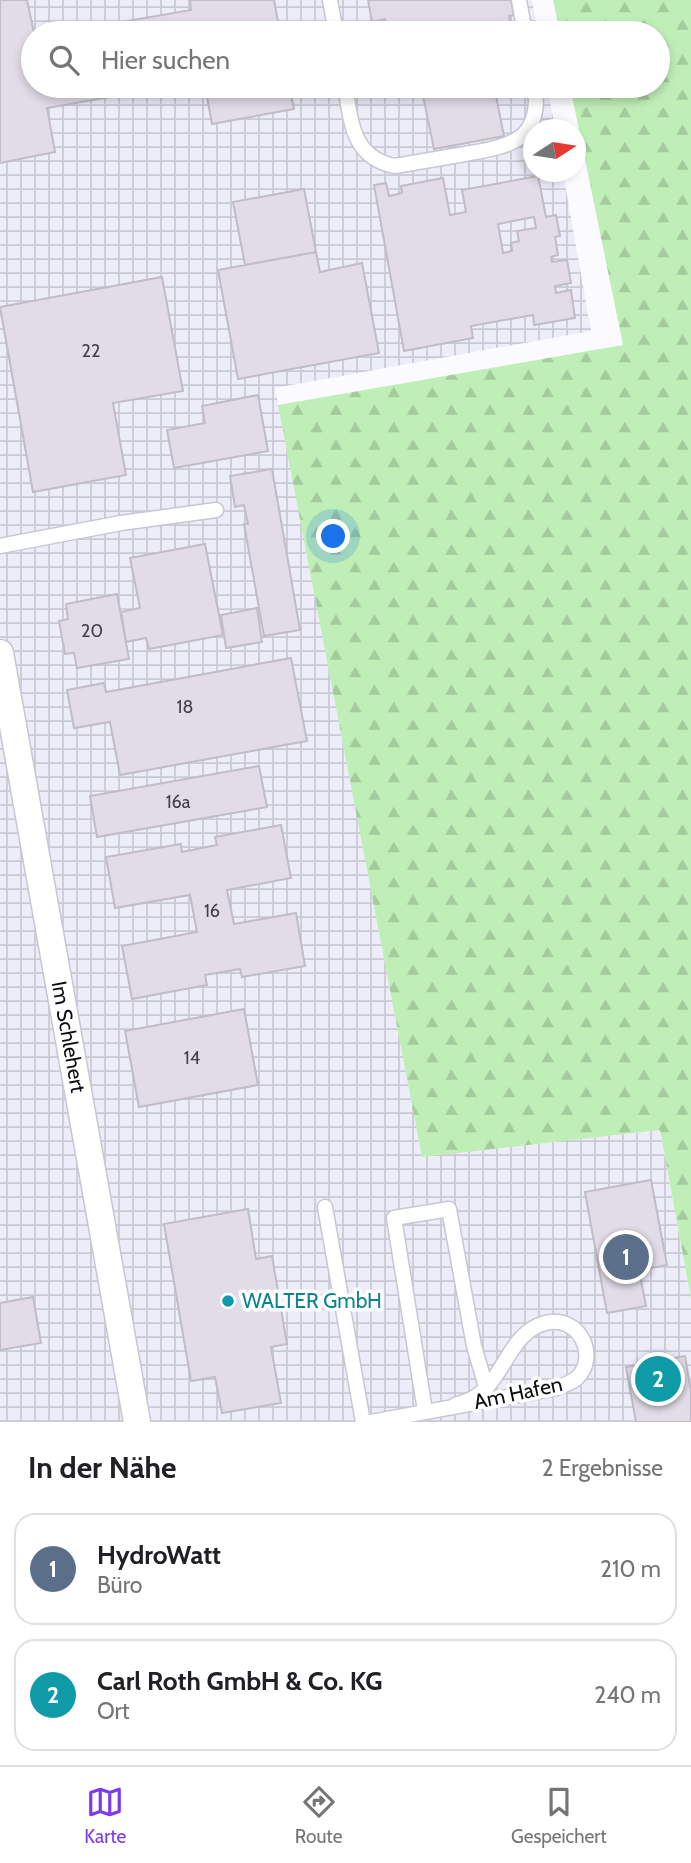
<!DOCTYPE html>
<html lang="de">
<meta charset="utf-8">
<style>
body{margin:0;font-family:Cabin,sans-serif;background:#f2f2f2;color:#202124}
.compass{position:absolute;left:523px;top:119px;width:63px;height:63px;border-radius:50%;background:#fff;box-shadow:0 4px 10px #0003;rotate:78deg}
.you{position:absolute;left:334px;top:537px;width:24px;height:24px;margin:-18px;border:5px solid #fff;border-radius:50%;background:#1a73e8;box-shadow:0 0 0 10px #1a73e833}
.badge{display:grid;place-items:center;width:46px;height:46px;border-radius:50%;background:#7c3aed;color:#fff;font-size:23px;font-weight:700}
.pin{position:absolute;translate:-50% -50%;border:4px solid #fff;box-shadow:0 2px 7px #0006}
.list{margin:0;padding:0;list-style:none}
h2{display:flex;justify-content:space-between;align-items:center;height:91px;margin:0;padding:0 28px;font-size:30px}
h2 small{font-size:23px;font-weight:400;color:#757577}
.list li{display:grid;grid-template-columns:46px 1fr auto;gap:21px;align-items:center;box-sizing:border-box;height:112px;margin:0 14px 14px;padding:0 14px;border:2px solid #e0e0e0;border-radius:21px}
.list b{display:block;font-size:26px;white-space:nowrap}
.list p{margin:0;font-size:23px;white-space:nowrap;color:#757577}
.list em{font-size:23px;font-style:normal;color:#757577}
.icon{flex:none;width:38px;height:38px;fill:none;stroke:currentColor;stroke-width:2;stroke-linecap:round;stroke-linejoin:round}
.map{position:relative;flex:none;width:691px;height:1422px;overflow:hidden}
.search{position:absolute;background:#fff;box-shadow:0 4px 10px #0003;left:21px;right:21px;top:21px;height:77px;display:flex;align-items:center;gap:18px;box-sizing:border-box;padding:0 24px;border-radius:38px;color:#757577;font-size:26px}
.sheet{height:343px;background:#fff}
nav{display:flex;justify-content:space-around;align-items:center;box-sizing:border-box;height:98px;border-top:2px solid #e0e0e0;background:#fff;font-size:19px;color:#757577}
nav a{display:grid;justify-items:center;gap:4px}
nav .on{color:#7c3aed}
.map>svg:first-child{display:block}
</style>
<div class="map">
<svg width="691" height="1422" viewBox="0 0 691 1422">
<defs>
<pattern id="industrial-grid" width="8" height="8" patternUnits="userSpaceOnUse" patternTransform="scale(1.75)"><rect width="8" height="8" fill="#ecedf9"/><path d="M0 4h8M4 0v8" fill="none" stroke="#c9cad4"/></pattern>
<pattern id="forest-firs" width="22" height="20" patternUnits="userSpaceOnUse" patternTransform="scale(1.75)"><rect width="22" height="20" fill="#bfeeb7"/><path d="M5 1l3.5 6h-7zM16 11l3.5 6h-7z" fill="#a3cb9c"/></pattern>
</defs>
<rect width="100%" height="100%" fill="#fafaff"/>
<path fill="url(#industrial-grid)" d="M 0,0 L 532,0 L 538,33 L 33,33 L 33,86 L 547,86 L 555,129 L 534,130 L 534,172 L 563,172 L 591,331 L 275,388 L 422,1156 L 660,1130 L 691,1299 L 691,1422 L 0,1422 Z"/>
<path fill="url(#forest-firs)" d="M 553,0 L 691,0 L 691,1299 L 660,1130 L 422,1157 L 278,405 L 623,345 L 570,86 L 658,86 L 658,33 L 560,33 Z"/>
<path fill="#e1dce7" stroke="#c1bcc6" stroke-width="2" fill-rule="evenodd" d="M 0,0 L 27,0 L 34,33 L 33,86 L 173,86 L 47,108 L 55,152 L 0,163 Z
M 190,0 L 274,0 L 280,33 L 59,33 L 191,10 Z
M 368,0 L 511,0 L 514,15 L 509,16 L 512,33 L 411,33 L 410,27 L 387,31 L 385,19 L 372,22 Z
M 205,86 L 289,86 L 294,109 L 212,124 Z
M 421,86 L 494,86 L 504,136 L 434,149 Z
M 538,176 L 546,217 L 556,215 L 560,236 L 555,237 L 558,255 L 551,257 L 552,262 L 567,260 L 571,283 L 555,286 L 556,293 L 571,290 L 575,318 L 534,325 L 533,315 L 471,326 L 473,338 L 404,351 L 374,185 L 386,183 L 389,196 L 402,193 L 401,186 L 443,178 L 450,215 L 466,212 L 462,190 ZM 534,217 L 536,228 L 517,231 L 519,241 L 511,243 L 512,251 L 503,253 L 498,224 Z
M 304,189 L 316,252 L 245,265 L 233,202 Z
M 316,252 L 320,272 L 362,263 L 379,353 L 238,379 L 218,270 Z
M 162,277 L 183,391 L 113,403 L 126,475 L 33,492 L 0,307 Z
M 258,395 L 268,451 L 174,468 L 167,430 L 205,423 L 202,406 Z
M 272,469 L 300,630 L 264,636 L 244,524 L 248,524 L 244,505 L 235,507 L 230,476 Z
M 205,544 L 223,635 L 149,649 L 146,638 L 126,642 L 121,612 L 140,608 L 130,558 Z
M 117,594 L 129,659 L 77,668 L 74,653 L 65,654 L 59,621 L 68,619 L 66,604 Z
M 257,608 L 262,642 L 226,648 L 221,615 Z
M 291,658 L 307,741 L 120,775 L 110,722 L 74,728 L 67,690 L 104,683 L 106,692 Z
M 259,766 L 267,807 L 97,837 L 90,796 Z
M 281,825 L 291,878 L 227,890 L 234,924 L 296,913 L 305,966 L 242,977 L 240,969 L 205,975 L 207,985 L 132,999 L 122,946 L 197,932 L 190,895 L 115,908 L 106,857 L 181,844 L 182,852 L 217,845 L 215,837 Z
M 244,1009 L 258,1085 L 139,1107 L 125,1031 Z
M 651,1180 L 667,1265 L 639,1270 L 646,1306 L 607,1313 L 585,1192 Z
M 248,1209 L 256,1259 L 272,1256 L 287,1344 L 271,1347 L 281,1403 L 222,1413 L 215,1377 L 191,1381 L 164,1224 Z
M 33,1297 L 41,1343 L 0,1350 L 0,1303 Z
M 685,1356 L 691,1392 L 691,1422 L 636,1422 L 626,1367 Z"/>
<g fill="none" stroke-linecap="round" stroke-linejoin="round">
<g stroke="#c6c7d2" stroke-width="17">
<path id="service" d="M 330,0 L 336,33
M 519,0 L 525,33
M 345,86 C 351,121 352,158 395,166 C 418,162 442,158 465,154 C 509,146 542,142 535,86
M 0,546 L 121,523 L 216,510
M 325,1207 L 363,1422
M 425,1411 L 394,1218 L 449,1209 L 474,1346 L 486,1387
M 371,1422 L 557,1388 C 564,1385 571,1383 577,1378 C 599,1357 580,1314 545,1323 C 509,1333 505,1378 475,1397 C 470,1400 462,1403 455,1405"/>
</g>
<g stroke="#c6c7d2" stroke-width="29">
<g id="minor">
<path id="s1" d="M 0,653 L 137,1422"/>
</g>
</g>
<use href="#service" stroke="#fff" stroke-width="14"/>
<use href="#minor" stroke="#fff" stroke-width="26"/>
</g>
<circle fill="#0f9aa8" stroke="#fff" stroke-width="2.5" cx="228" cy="1301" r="7"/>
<g text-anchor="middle" stroke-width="7" stroke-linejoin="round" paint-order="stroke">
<g font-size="18" fill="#414046">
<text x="91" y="357">22</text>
<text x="92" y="637">20</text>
<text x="185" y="713">18</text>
<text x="178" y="808">16a</text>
<text x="212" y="917">16</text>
<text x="192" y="1064">14</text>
</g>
<g font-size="21" fill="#0c0c10" stroke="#fff">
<text dy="7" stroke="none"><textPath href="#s1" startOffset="390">Im Schlehert</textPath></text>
<text transform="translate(518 1393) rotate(-12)" y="7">Am Hafen</text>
</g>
<g font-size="21" fill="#0d838f" stroke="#fff" text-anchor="start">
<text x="242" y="1308">WALTER GmbH</text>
</g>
</g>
</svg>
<svg class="compass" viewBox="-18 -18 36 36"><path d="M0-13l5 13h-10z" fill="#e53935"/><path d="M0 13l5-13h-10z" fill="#757577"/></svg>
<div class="you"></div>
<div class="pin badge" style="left:626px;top:1257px;background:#5c6f8a">1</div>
<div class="pin badge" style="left:658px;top:1379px;background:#0f9aa8">2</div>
<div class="search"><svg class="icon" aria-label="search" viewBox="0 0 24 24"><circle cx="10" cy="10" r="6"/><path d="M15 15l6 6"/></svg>Hier suchen</div>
</div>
<section class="sheet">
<h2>In der Nähe<small>2 Ergebnisse</small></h2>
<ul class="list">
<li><span class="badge" style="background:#5c6f8a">1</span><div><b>HydroWatt</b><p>Büro</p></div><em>210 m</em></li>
<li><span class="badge" style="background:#0f9aa8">2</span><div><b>Carl Roth GmbH &amp; Co. KG</b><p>Ort</p></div><em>240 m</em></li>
</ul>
</section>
<nav>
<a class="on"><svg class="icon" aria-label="map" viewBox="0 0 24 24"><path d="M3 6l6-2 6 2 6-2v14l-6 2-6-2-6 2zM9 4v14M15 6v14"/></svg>Karte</a>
<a><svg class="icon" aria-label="directions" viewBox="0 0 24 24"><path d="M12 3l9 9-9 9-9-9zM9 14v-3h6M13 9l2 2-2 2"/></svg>Route</a>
<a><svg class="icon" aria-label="saved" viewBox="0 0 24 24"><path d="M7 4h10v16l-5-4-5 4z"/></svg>Gespeichert</a>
</nav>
